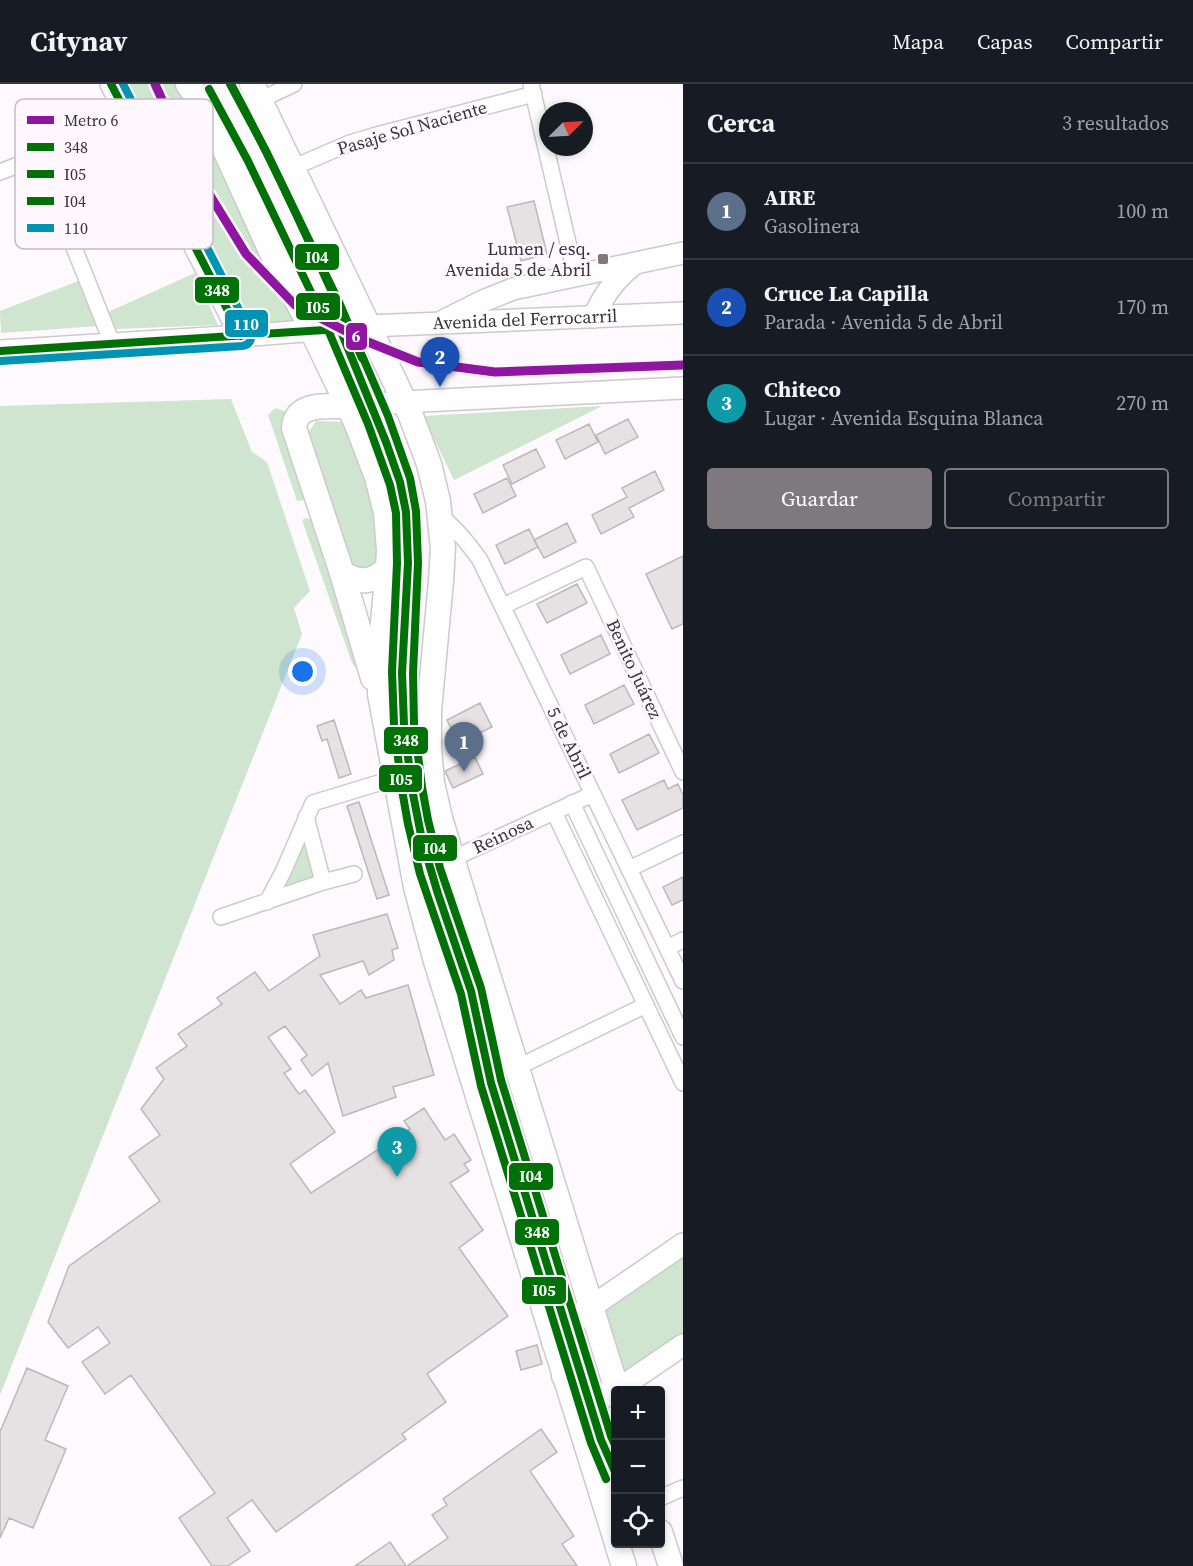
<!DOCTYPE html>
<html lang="es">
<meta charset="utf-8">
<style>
body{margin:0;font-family:"Source Serif 4",serif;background:#242831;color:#f1f3f6}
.controls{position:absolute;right:18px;bottom:18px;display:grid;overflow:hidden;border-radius:6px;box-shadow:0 3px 9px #0003}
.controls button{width:54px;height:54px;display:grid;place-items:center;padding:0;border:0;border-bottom:2px solid #363941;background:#171b24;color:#f1f3f6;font:30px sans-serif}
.compass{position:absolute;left:539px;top:18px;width:54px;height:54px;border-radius:50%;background:#171b24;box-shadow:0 3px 9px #0003;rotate:66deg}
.you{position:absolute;left:303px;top:588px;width:21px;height:21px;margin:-15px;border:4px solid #fff;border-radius:50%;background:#1a73e8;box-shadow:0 0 0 9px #1a73e833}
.badge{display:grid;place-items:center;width:39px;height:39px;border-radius:50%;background:#7d797d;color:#fff;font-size:20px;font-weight:700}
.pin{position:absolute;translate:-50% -50px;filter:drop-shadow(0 2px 3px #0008)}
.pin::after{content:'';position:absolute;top:32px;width:21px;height:18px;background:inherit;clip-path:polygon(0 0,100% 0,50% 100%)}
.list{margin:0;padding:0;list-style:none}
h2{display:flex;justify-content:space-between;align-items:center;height:78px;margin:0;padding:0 24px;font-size:26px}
h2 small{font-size:20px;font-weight:400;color:#9ea1a6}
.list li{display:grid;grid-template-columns:39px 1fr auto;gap:18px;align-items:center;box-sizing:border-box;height:96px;padding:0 24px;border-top:2px solid #363941}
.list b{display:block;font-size:22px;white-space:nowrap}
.list p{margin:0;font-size:20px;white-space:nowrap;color:#9ea1a6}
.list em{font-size:20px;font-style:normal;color:#9ea1a6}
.actions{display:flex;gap:12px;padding:18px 24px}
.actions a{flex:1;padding:14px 0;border:2px solid #7d797d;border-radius:6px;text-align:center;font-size:21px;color:#7d797d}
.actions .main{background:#7d797d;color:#fff}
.icon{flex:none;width:33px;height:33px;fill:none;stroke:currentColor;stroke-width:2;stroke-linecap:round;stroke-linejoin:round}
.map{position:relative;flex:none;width:683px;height:1482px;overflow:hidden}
header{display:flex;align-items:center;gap:36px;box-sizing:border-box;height:84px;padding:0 30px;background:#171b24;border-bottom:2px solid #363941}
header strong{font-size:28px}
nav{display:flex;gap:33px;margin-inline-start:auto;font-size:21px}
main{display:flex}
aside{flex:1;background:#171b24}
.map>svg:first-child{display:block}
</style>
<header>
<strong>Citynav</strong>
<nav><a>Mapa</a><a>Capas</a><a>Compartir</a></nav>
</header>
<main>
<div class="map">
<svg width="683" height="1482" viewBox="0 0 683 1482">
<rect width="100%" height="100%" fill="#fdf9fd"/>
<path fill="#cfe5cf" d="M 119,0 L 176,0 L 209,54 L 294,237 L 248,242 L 240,235 Z
M 195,189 L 218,241 L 116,245 L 108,228 Z
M 81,196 L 99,242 L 1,249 L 0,227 Z
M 231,315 L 252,368 L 267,378 L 310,507 L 294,524 L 302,550 L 0,1311 L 0,322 Z
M 602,322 L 454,396 L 423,332 Z
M 275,324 L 287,328 L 310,409 L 305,416 L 297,417 L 268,331 Z
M 316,337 L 343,338 C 361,380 389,444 373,489 L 350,481 L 307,360 L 308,349 Z
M 306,434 L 318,437 L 360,590 L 352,579 L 302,436 Z
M 304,748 L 317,795 L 278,810 Z
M 683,1174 L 683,1249 L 622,1291 L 605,1227 Z"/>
<path fill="#e6e2e3" stroke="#bbb8b8" stroke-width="1.5" d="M 534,117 L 547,170 L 521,177 L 507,123 Z
M 628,335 L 638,353 L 605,370 L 596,351 Z
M 589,340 L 598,358 L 565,375 L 556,356 Z
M 536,365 L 545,383 L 512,400 L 503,381 Z
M 655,387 L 664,406 L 629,424 L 634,433 L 601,450 L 592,431 L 627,413 L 622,404 Z
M 507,394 L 516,412 L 483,429 L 474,410 Z
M 567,439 L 576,458 L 544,474 L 534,456 Z
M 529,445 L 538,463 L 505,480 L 496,461 Z
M 683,472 L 683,540 L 672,545 L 646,490 Z
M 577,500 L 587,519 L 547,539 L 537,520 Z
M 601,551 L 610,570 L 570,590 L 561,571 Z
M 624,601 L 634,620 L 594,640 L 585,621 Z
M 480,619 L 492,643 L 462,658 L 461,656 L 452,660 L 447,649 L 452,646 L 447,636 Z
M 334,636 L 351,690 L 339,694 L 327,655 L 322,657 L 317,642 Z
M 649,650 L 659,669 L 619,689 L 610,670 Z
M 475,673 L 483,690 L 453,704 L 445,687 Z
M 664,696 L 668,705 L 678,700 L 683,711 L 683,724 L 637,746 L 622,716 Z
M 359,718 L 389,811 L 377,815 L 347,722 Z
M 683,793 L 683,816 L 672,821 L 663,803 Z
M 387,830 L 398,864 L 392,866 L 394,876 L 369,891 L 363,877 L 320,891 L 340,920 L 361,906 L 366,914 L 408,901 L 434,991 L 393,1003 L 396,1013 L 343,1032 L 328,979 L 312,992 L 301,976 L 307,971 L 285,942 L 268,953 L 291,985 L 284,989 L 299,1010 L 305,1006 L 335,1048 L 290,1080 L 311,1109 L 410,1045 L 404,1037 L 424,1024 L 445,1056 L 454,1050 L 471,1076 L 464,1080 L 469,1087 L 450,1099 L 483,1146 L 459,1164 L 508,1232 L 427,1290 L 446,1318 L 402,1350 L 406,1355 L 276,1448 L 252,1416 L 227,1434 L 250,1467 L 228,1482 L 212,1482 L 179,1434 L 215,1409 L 131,1291 L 105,1310 L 82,1278 L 110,1259 L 98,1243 L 68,1264 L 48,1238 L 69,1182 L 160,1117 L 129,1073 L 160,1051 L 141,1025 L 164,995 L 156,984 L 187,962 L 178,950 L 222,920 L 217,914 L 255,888 L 269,907 L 320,872 L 313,851 Z
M 537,1261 L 542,1280 L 521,1286 L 516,1267 Z
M 27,1284 L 68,1302 L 45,1356 L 66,1365 L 33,1444 L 9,1434 L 0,1454 L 0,1348 Z
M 541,1345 L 557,1368 L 530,1387 L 574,1452 L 562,1460 L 577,1482 L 407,1482 L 448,1454 L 432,1431 L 447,1421 L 443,1415 Z
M 390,1458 L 406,1482 L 355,1482 Z"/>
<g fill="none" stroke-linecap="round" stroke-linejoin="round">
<g stroke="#cdc9cd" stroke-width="18">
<path id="street" d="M 531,0 L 576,193
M 260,16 L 294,0
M 38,73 L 112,259
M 292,84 L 350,59 L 373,52 L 534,10
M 0,88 L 130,37
M 440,432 C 456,444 468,459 480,476 L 683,897
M 503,522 L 586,483 L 683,688
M 572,719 L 683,953
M 554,728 L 683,999
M 306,733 L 323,798
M 452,775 L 593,710
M 629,785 L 683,759
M 267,818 L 283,788 L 313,719 L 395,694
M 221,833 L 323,798 L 354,790
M 667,864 L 683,856
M 516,984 L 646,921
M 660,1414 L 683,1404"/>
</g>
<g stroke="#cdc9cd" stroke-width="24">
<g id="secondary">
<path d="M 111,0 L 241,252"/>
<path d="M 594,233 C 603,211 615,195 633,181"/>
<path d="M 445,236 L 483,217 L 513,205 L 683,169"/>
<path id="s1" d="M 0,267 L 241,252 L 368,242 L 683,229"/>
<path d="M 348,322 L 422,317 L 683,304"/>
<path d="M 591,1223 L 683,1160"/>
<path d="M 617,1306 L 683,1261"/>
</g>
</g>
<g stroke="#cdc9cd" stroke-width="27">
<path id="primary" d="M 188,0 L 199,16 L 220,55 L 271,167 L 305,232 L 356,338 L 377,393 L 386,429 L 389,466 L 388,484 L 380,570 L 380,610 L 416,803 L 435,874 L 616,1456
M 252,0 L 388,283 L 411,332 L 429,380 L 438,417 L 443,464 L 441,497 L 429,627 L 429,663 L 432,699 L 440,734 L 465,817 L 617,1306
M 348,322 C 329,323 296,317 294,344 L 342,489 L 373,594
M 342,489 C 360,500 372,499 388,484
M 554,1258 L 566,1243 L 591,1223
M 564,1292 C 583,1312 589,1319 616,1307
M 660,1448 L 671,1482
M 617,1460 L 624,1482"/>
</g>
<use href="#street" stroke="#fffeff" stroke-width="15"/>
<use href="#secondary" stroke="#fffeff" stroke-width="21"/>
<use href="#primary" stroke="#fffeff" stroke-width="24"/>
<g stroke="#fef8fe" stroke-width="12">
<path id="bus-1" d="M 111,0 L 241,252
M 231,0 C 279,89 320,182 362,274
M 0,267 L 340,245 L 386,358 L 400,398 L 406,428 L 408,479 L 402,589 L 404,641 L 412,705 L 422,756 L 438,810 L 471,907 L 491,999 L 601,1356 L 616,1390"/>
</g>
<g stroke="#fef8fe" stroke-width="12">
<path id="bus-2" d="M 209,5 L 248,77 L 320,227 L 368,340 L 390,401 L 396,429 L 397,479 L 392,588 L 394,641 L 402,706 L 408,740 L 420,790 L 461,910 L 481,1002 L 591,1359 L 606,1395"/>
</g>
<g stroke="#fef8fe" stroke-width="12">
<path id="bus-3" d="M 230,0 L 266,67 L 339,218 L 388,332 L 410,394 L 416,427 L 418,479 L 413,589 L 414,640 L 422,703 L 428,736 L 440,784 L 481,904 L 501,996 L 611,1352 L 616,1363"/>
</g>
<g stroke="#fef8fe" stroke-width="12">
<path id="bus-4" d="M 1,277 L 242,262 C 250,261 253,255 250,247 L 123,0"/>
</g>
<use href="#bus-1" stroke="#007106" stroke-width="8"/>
<use href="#bus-2" stroke="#007106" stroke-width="8"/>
<use href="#bus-3" stroke="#007106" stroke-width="8"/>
<use href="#bus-4" stroke="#0093b3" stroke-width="8"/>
<g stroke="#fef8fe" stroke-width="14">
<path id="metro-1" d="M 155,0 L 192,82 L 246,170 L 295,221 L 363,256 L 418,278 L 495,288 L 683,281"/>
</g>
<use href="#metro-1" stroke="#8e16a1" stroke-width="9"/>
</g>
<rect fill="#7d797d" stroke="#fef8fe" stroke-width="2" x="597" y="169" width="12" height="12" rx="3"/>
<g text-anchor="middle" stroke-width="5" stroke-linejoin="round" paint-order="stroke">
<g font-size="18" fill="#383438" stroke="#fef8fe">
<text transform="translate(412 44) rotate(-16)" y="6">Pasaje Sol Naciente</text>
<text dy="6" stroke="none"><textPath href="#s1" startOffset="526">Avenida del Ferrocarril</textPath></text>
<text transform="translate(634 585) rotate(65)" y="6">Benito Juárez</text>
<text transform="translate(569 659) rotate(64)" y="6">5 de Abril</text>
<text transform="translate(503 751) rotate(-25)" y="6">Reinosa</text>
</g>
<g font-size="18" fill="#383438" stroke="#fef8fe" text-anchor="end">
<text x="591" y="171">Lumen / esq.<tspan x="591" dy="21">Avenida 5 de Abril</tspan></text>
</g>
</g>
<rect x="15" y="15" width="198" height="150" rx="9" fill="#fef8fe" stroke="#c3bdc3" stroke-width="1.5"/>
<rect x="27" y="32" width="27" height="8" fill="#8e16a1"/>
<rect x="27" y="59" width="27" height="8" fill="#007106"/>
<rect x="27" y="86" width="27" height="8" fill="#007106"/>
<rect x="27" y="113" width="27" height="8" fill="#007106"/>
<rect x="27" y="140" width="27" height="8" fill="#0093b3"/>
<g font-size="16" fill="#383438">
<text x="64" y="42">Metro 6</text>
<text x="64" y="69">348</text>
<text x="64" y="96">I05</text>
<text x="64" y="123">I04</text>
<text x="64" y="150">110</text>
</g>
<g stroke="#fef8fe" stroke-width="2">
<rect x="294" y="159" width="46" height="28" rx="6" fill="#007106"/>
<rect x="194" y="192" width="46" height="28" rx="6" fill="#007106"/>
<rect x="295" y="208" width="46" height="29" rx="6" fill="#007106"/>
<rect x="224" y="225" width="45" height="29" rx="6" fill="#0093b3"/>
<rect x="345" y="238" width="23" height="29" rx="6" fill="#8e16a1"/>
<rect x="383" y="642" width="46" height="29" rx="6" fill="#007106"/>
<rect x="378" y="680" width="45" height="29" rx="6" fill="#007106"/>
<rect x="412" y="750" width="46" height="28" rx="6" fill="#007106"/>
<rect x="508" y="1078" width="46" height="29" rx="6" fill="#007106"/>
<rect x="514" y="1134" width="46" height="28" rx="6" fill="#007106"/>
<rect x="521" y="1192" width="46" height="29" rx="6" fill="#007106"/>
</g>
<g font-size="16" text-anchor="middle" font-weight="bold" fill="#fff">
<text x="317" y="179">I04</text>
<text x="217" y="212">348</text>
<text x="318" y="229">I05</text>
<text x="246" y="246">110</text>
<text x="356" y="258">6</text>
<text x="406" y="662">348</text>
<text x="401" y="701">I05</text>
<text x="435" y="770">I04</text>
<text x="531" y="1098">I04</text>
<text x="537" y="1154">348</text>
<text x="544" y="1212">I05</text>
</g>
</svg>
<div class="controls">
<button>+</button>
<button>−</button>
<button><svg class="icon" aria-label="locate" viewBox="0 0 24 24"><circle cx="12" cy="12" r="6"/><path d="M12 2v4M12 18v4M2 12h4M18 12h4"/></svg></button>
</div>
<svg class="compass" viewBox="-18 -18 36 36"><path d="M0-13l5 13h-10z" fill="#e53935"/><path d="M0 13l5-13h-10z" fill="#9ea1a6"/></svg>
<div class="you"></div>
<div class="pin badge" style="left:464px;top:688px;background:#5c6f8a">1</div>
<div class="pin badge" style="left:440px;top:303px;background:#1a4fb4">2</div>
<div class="pin badge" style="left:397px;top:1093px;background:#0f9aa8">3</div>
</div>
<aside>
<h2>Cerca<small>3 resultados</small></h2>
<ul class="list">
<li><span class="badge" style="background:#5c6f8a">1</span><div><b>AIRE</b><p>Gasolinera</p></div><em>100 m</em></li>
<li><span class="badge" style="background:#1a4fb4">2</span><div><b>Cruce La Capilla</b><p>Parada · Avenida 5 de Abril</p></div><em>170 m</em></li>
<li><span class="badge" style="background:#0f9aa8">3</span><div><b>Chiteco</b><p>Lugar · Avenida Esquina Blanca</p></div><em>270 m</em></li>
</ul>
<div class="actions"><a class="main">Guardar</a><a>Compartir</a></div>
</aside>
</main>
